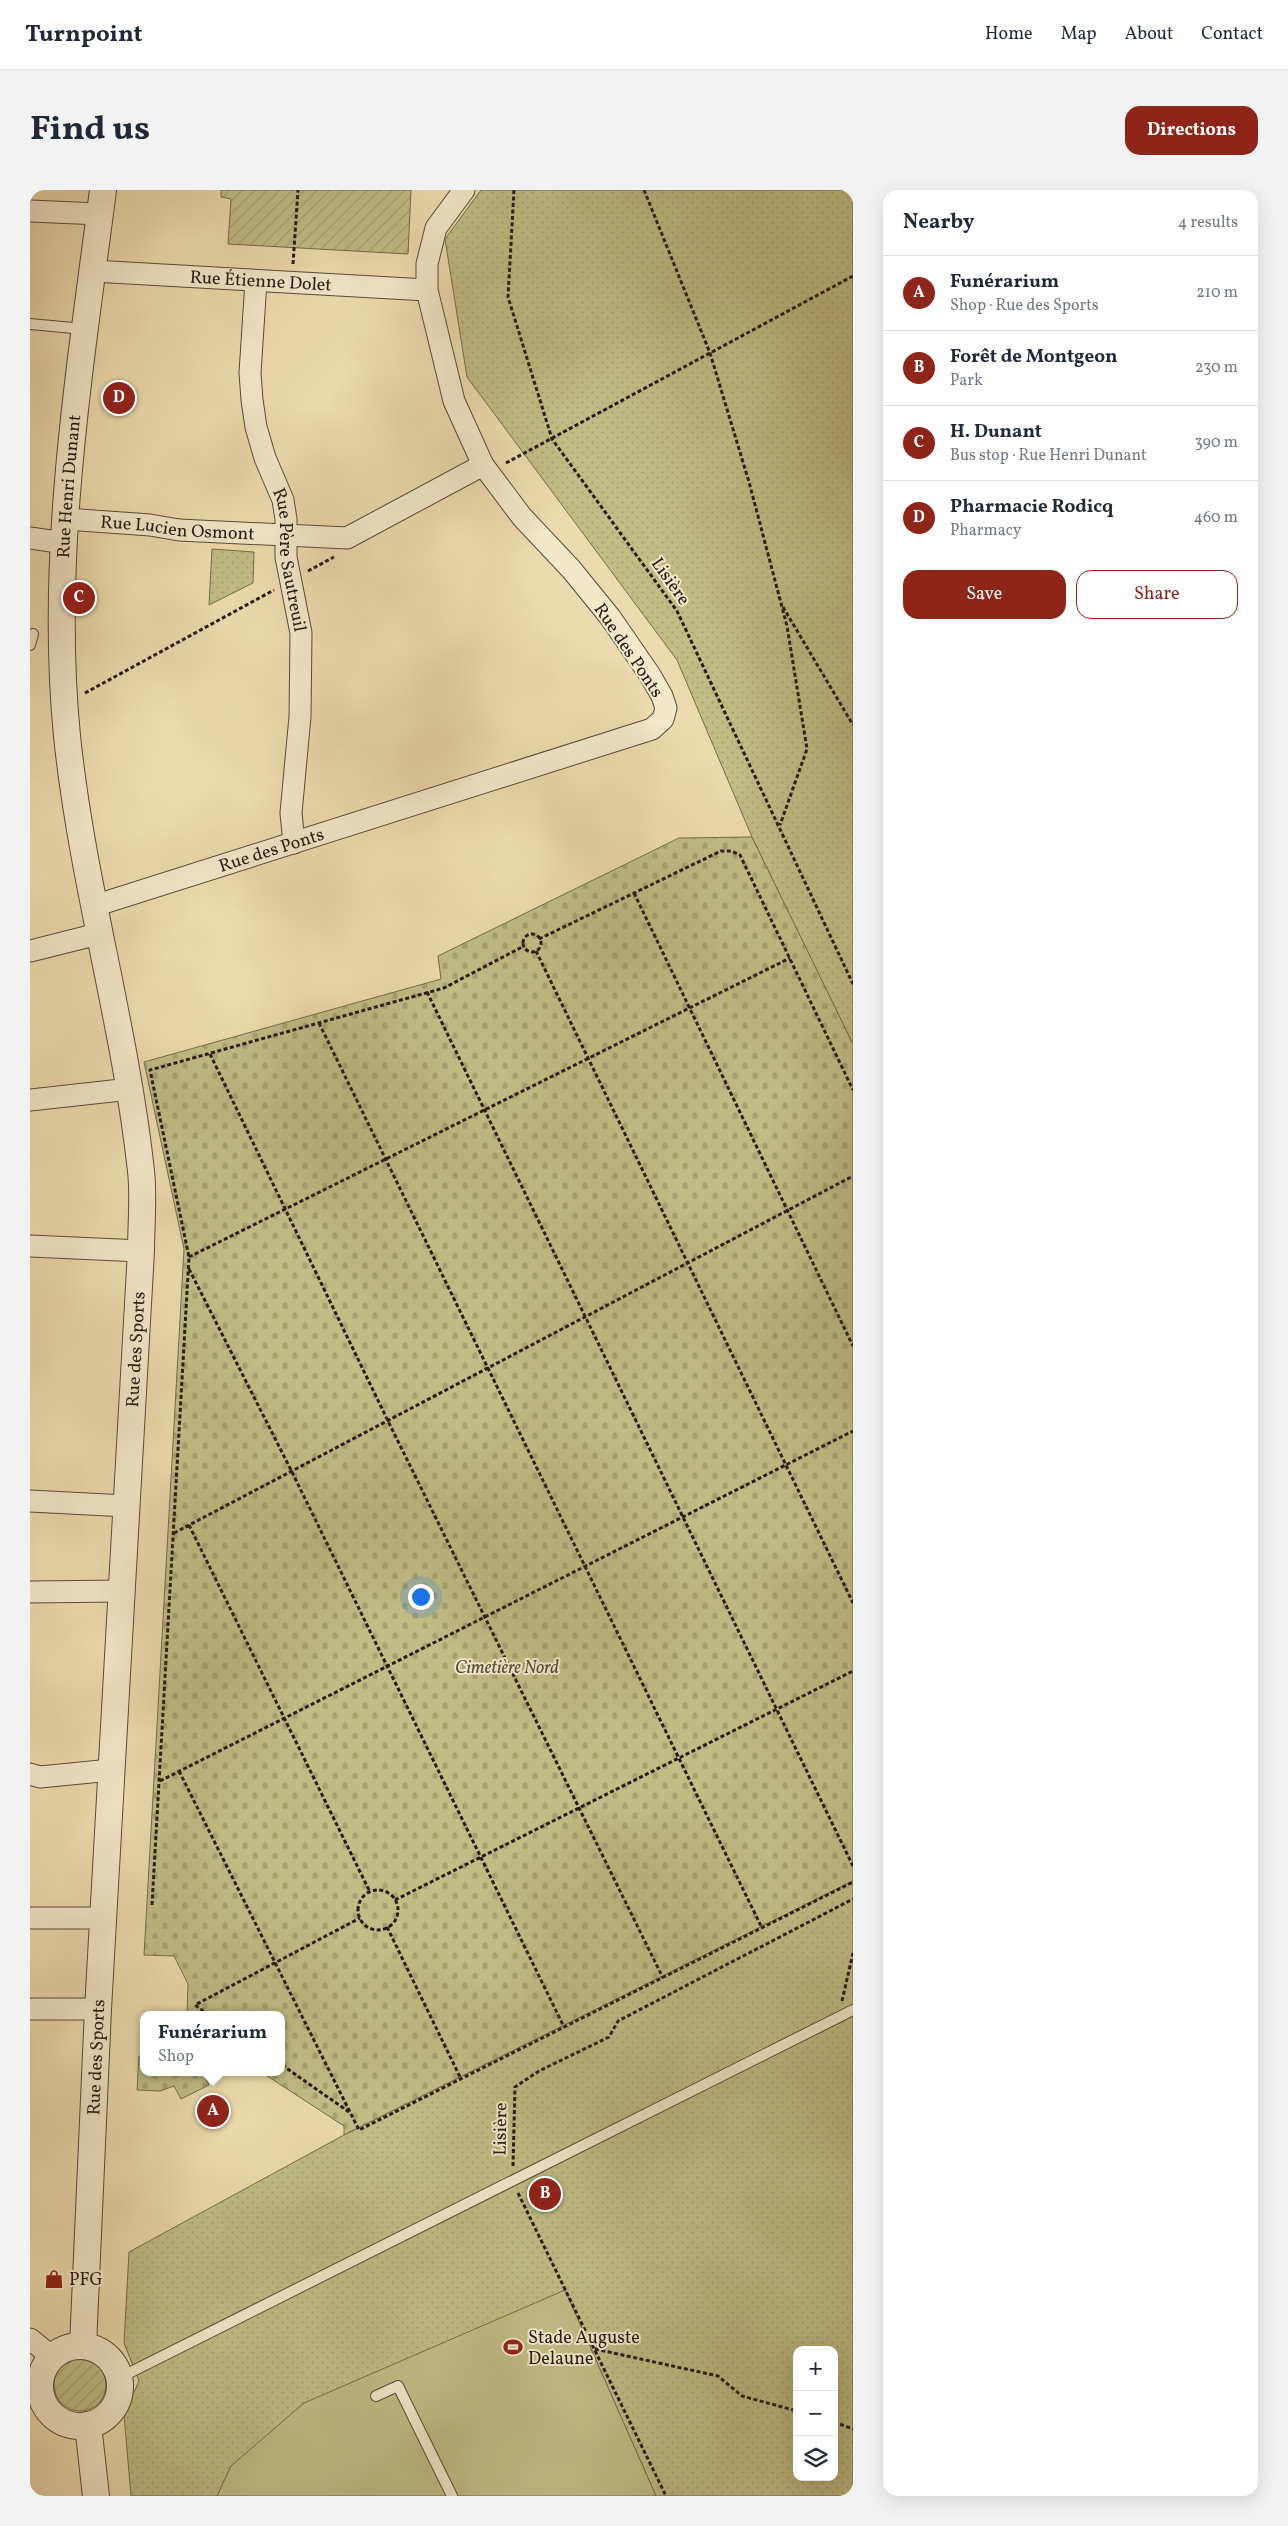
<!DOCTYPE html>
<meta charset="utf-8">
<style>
body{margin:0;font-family:Vollkorn,serif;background:#f2f2f3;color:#1f2937}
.controls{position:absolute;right:15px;bottom:15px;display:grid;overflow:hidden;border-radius:10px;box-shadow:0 5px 20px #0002}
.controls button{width:45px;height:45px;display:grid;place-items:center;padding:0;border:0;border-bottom:1px solid #e0e1e3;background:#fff;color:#1f2937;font:25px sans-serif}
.you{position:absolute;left:390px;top:1406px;width:18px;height:18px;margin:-12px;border:4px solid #fff;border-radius:50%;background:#1a73e8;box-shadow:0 0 0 8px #1a73e833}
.badge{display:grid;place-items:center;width:32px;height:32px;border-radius:50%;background:#8f2418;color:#fff;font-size:16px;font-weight:700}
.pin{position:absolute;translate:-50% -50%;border:2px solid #fff;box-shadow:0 1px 5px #0006}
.popup{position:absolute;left:110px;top:1821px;width:145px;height:65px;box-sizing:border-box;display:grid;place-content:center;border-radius:10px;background:#fff;filter:drop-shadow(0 1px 4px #0005);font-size:16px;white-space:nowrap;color:#747a83}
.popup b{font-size:19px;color:#1f2937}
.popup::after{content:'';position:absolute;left:50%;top:100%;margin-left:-10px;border:10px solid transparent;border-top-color:#fff}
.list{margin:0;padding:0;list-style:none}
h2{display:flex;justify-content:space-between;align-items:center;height:65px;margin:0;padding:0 20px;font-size:21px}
h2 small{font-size:16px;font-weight:400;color:#747a83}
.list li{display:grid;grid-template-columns:32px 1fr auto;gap:15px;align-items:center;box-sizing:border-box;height:75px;padding:0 20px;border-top:1px solid #e0e1e3}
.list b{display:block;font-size:19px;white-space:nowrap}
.list p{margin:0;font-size:16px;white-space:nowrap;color:#747a83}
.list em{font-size:16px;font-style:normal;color:#747a83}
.actions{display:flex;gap:10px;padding:15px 20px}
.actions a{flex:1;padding:11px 0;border:1px solid #8f2418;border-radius:15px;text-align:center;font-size:18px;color:#8f2418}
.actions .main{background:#8f2418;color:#fff}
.icon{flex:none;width:28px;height:28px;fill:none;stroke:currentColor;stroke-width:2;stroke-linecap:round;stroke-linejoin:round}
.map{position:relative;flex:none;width:823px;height:2306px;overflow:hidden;border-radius:15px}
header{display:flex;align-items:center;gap:30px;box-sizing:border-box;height:70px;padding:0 25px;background:#fff;border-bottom:1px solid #e0e1e3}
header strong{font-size:24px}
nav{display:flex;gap:28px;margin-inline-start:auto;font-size:18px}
.intro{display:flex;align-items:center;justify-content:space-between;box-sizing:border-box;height:120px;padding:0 30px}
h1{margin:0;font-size:35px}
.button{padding:12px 22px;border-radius:15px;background:#8f2418;color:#fff;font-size:18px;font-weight:700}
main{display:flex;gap:30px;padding:0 30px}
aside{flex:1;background:#fff;border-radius:15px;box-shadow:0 5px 20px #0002}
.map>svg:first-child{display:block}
</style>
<header>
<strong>Turnpoint</strong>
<nav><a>Home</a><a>Map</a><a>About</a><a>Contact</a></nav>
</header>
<div class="intro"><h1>Find us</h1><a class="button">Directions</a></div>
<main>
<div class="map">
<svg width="823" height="2306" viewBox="0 0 823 2306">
<defs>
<pattern id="cemetery-stones" width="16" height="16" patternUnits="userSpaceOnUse" patternTransform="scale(1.25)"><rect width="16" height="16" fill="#c0bd85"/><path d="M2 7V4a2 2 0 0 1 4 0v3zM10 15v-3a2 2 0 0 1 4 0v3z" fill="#a5a272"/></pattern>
<pattern id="park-dots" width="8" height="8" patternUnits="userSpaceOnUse" patternTransform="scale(1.25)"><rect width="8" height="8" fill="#c0bd85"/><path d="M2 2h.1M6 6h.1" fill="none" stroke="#a5a272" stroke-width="1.8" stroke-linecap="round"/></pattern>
<pattern id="garden-furrows" width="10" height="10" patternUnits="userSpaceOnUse" patternTransform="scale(1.25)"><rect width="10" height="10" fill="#c0bd85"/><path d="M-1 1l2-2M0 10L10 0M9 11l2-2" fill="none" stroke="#a5a272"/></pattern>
</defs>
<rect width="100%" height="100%" fill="#ecdbae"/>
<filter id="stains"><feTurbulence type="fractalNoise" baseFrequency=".004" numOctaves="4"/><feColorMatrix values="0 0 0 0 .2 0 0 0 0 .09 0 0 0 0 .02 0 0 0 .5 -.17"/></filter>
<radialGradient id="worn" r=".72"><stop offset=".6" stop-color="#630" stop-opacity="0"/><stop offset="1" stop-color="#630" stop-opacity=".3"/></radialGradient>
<path fill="url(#cemetery-stones)" stroke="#746c4d" d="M 722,647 L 823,854 L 823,1691 L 314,1945 L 314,1936 L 231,1882 L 252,1882 L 252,1825 L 157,1825 L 158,1794 L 144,1766 L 114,1765 L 154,1059 L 114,872 L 411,789 L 408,766 L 649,648 Z
M 109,1866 L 114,1867 L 114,1882 L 172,1882 L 179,1895 L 151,1909 L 144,1896 L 130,1901 L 107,1900 Z"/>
<path fill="url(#park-dots)" stroke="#746c4d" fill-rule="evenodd" d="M 451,0 L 823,0 L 823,854 L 722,647 L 647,470 L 437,187 L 415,49 Z
M 182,359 L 224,362 L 223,393 L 179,415 Z
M 823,1691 L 823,2306 L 626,2306 L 535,2100 L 201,2276 L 187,2306 L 101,2306 L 94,2225 L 109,2191 L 94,2153 L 99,2062 L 314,1945 ZM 767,2160 L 804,2160 L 804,2287 L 767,2287 Z"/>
<path fill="url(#garden-furrows)" stroke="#746c4d" d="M 191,0 L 381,0 L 378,64 L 198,54 L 201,9 L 191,7 Z
M24 2195a26 26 0 1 1 52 0a26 26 0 1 1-52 0Z"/>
<path fill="#c0bd85" stroke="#746c4d" d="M 535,2100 L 626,2306 L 187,2306 L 201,2276 L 274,2213 Z"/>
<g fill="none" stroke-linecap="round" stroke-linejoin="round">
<g stroke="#584a3b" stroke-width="12">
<path id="service" d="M 0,134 L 54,139
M 0,455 L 3,444
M 89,2188 L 823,1820
M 346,2206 L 368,2196 L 422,2306"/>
</g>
<g stroke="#584a3b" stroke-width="23">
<g id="minor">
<path d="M 0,21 L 70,24"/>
<path id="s1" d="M 63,81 L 397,100"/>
<path id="s2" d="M 226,91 L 220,183 L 222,210 L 226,237 L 235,268 L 253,310 L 256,329 L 256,367 L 271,443 L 270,527 L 261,623 L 264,653"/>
<path id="s3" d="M 36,329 L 120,335 L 149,340 L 317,348 L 453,275"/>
<path d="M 0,348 L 34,353"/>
<path id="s4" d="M 64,716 L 622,539 L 633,529 L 636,518 L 632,506 L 620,485 L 580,427 L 541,379 L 492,327 L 453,275 L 424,211 L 397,100 L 397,74 L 406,38 L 434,0"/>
<path d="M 0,761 L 68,744"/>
<path d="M 0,910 L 100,899"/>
<path d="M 0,1056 L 111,1061"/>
<path d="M 0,1311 L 96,1316"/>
<path d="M 0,1402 L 92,1401"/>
<path d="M 0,1584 L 10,1587 L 81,1580"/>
<path d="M 0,1728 L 73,1728"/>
<path d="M 0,1819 L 68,1819"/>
<path d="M 0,2149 L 22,2167"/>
<path d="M 0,2195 L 10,2194"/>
</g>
</g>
<g stroke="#584a3b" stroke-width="28">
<g id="tertiary">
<path id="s5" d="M 53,2156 L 68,1819 L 111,1061 C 111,1035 114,1007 111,981 C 95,834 52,692 37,546 C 19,364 50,180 73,0"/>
<circle cx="50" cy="2196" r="40"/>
<path d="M 58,2235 L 66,2306"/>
</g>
</g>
<path stroke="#271a15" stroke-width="3" stroke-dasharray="4 2.5" stroke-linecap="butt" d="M 484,0 L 478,107 L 522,249 L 647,421 L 823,794
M 614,0 L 680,163 L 719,292 L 757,436 L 777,559 L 750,635
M 263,74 L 268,0
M 476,273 L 823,86
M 278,381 L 304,367
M 753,417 L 823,535
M 55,503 L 244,400
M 604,703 L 823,1156
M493 753a9 9 0 1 1 18 0a9 9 0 1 1-18 0Z
M 509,749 L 691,661 L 701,661 L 710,665 L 823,900
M 506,761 L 823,1413
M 397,802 L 823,1676
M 289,833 L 732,1738
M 180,864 L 358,1231 L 633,1788
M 159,1067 L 760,768
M 159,1079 L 262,1282 L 534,1837
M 159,1335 L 340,1702
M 144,1343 L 823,986
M 149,1581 L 329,1940 L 823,1692
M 130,1591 L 823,1241
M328 1720a20 20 0 1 1 40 0a20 20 0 1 1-40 0Z
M 365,1710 L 823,1481
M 122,1715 L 159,1067 L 120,880 L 414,798 L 494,756
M 357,1737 L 431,1889
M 812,1811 L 823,1763
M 179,1825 L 165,1815 L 330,1728
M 252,1875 L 319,1922
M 483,1976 L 485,1897 L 509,1881 L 579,1847 L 588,1831 L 823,1709
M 488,2003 L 636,2306
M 565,2159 L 688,2186 L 712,2206 L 767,2221
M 804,2232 L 823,2239"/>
<use href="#service" stroke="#f3e8ca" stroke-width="10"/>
<use href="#minor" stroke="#f3e8ca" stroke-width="21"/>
<use href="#tertiary" stroke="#f3e8ca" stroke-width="26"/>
</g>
<defs>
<g id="shop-bare" transform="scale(1.5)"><path d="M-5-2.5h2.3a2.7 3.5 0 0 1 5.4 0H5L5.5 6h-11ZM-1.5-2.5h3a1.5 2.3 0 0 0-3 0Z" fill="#8f2418" stroke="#f3e8ca" stroke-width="2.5" paint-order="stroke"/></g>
<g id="stadium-bare" transform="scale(1.5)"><path d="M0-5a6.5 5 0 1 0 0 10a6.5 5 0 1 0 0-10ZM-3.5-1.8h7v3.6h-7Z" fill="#8f2418" stroke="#f3e8ca" stroke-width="2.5" paint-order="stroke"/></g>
</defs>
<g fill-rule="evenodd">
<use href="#shop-bare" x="24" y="2089"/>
<use href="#stadium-bare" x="483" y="2157"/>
</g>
<g text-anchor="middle" stroke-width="4" stroke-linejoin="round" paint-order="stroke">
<g font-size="18" fill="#271a15" stroke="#f3e8ca">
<text dy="6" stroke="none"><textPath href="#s1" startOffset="168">Rue Étienne Dolet</textPath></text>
<text dy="6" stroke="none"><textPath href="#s5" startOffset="1868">Rue Henri Dunant</textPath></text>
<text dy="6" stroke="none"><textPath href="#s3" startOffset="112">Rue Lucien Osmont</textPath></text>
<text dy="6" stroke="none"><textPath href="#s2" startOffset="285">Rue Père Sautreuil</textPath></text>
<text transform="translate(641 391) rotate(55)" y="6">Lisière</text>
<text transform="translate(599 460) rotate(56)" y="6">Rue des Ponts</text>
<text dy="6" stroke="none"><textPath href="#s4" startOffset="186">Rue des Ponts</textPath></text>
<text dy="6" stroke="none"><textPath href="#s5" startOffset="998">Rue des Sports</textPath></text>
<text dy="6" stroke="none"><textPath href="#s5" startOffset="289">Rue des Sports</textPath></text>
<text transform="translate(470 1939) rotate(-89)" y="6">Lisière</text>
</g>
<g font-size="18" font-style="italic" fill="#554b37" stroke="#f3e8ca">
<text x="477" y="1483">Cimetière Nord</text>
</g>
<g font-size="18" fill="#271a15" stroke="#f3e8ca" text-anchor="start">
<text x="39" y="2095">PFG</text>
<text x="498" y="2153">Stade Auguste<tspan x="498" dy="21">Delaune</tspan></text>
</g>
</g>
<rect width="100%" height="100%" filter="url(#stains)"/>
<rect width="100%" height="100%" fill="url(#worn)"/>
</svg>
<div class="controls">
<button>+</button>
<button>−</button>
<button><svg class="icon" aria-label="layers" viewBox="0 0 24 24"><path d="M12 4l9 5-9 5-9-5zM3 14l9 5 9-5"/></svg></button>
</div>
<div class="you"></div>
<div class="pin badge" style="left:183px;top:1921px">A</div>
<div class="popup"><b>Funérarium</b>Shop</div>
<div class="pin badge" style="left:515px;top:2004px">B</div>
<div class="pin badge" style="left:49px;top:408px">C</div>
<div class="pin badge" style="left:89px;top:208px">D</div>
</div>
<aside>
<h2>Nearby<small>4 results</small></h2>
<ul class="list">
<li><span class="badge">A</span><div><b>Funérarium</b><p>Shop · Rue des Sports</p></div><em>210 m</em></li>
<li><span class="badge">B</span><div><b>Forêt de Montgeon</b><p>Park</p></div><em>230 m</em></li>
<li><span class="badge">C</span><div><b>H. Dunant</b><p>Bus stop · Rue Henri Dunant</p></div><em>390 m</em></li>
<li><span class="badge">D</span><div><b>Pharmacie Rodicq</b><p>Pharmacy</p></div><em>460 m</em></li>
</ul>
<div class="actions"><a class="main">Save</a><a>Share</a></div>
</aside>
</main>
